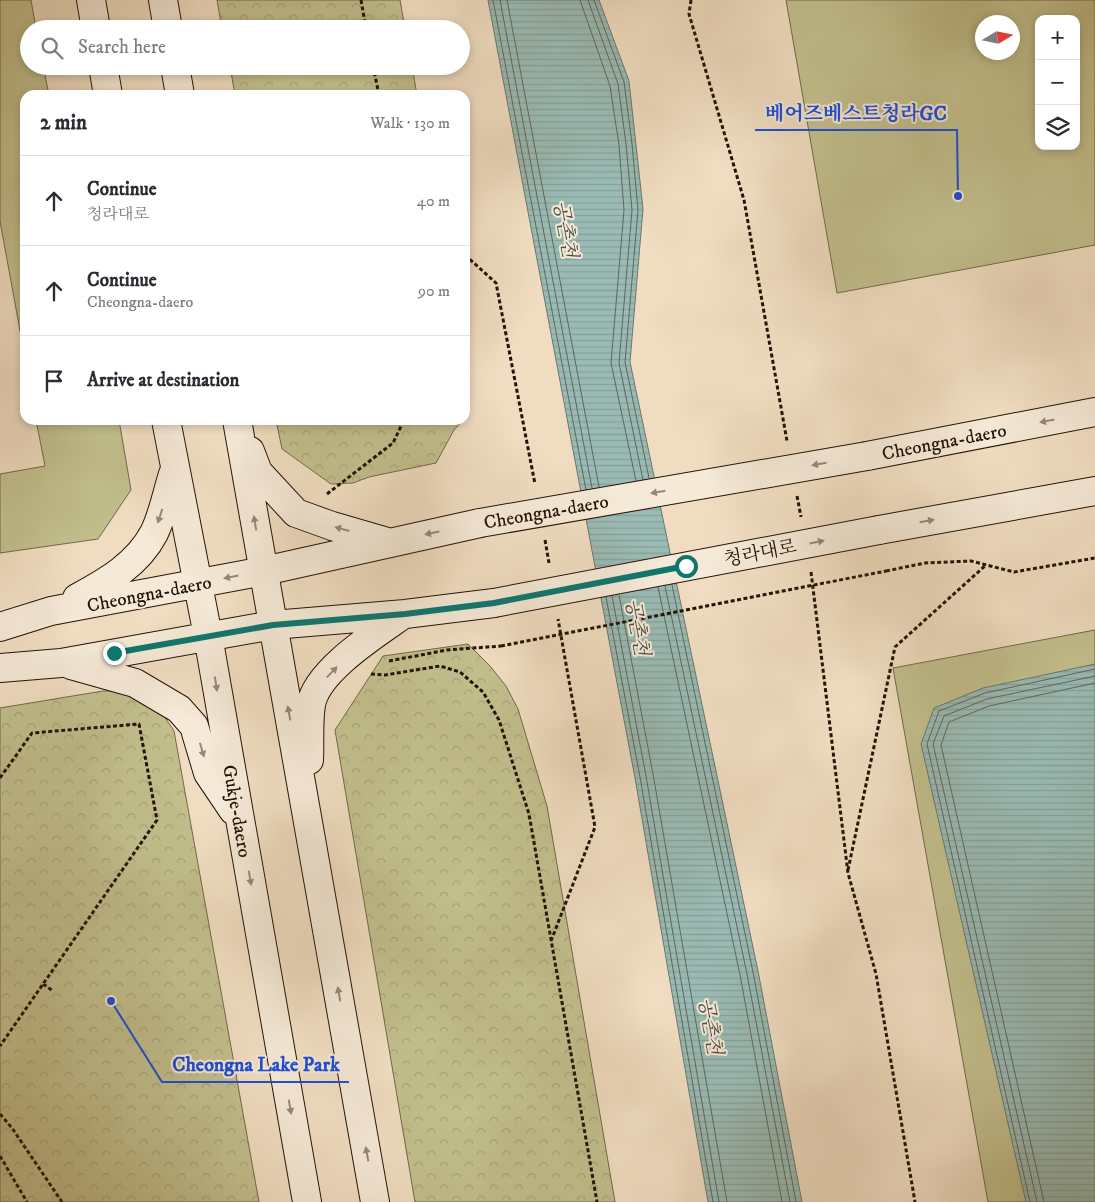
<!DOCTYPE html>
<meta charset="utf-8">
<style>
body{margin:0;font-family:"IM FELL DW Pica","Noto Serif KR",serif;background:#f2f2f3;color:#2b2b33}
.controls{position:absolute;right:15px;top:15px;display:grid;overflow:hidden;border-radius:10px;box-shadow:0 2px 8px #0003}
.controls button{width:45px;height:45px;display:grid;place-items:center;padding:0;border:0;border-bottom:1px solid #e1e1e2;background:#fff;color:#2b2b33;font:25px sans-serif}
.compass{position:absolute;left:975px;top:15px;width:45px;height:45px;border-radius:50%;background:#fff;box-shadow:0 2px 8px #0003;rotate:80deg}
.stop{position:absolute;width:15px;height:15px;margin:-11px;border:4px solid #0f766e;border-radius:50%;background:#fff}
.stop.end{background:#0f766e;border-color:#fff;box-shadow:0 1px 5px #0008}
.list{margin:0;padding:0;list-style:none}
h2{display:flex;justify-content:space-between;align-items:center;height:65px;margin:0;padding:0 20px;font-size:21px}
h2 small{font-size:16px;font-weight:400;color:#7c7c81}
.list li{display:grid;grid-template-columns:32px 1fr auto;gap:15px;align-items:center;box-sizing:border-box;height:90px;padding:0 20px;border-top:1px solid #e1e1e2}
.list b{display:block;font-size:19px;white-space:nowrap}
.list p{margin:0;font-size:16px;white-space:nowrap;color:#7c7c81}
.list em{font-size:16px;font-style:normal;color:#7c7c81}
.icon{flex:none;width:28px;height:28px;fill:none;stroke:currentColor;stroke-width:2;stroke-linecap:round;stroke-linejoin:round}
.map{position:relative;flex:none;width:1095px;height:1202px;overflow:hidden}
.search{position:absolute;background:#fff;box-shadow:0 2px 8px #0003;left:20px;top:20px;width:450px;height:55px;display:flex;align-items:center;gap:12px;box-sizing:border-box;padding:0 18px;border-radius:28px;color:#7c7c81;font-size:19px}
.panel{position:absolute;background:#fff;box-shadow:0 2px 8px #0003;left:20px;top:90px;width:450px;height:335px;border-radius:15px}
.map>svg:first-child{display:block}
</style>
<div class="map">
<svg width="1095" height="1202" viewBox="0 0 1095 1202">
<defs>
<pattern id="park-crowns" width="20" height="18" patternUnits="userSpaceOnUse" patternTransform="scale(1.25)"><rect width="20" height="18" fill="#c2bf8d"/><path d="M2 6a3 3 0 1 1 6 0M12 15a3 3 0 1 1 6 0" fill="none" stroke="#a6a378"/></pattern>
<pattern id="water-rules" width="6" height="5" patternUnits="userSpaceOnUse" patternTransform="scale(1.25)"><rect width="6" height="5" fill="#9abbb4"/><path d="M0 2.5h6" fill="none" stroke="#84a099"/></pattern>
</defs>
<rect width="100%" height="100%" fill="#f0ddc1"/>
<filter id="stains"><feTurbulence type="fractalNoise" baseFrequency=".004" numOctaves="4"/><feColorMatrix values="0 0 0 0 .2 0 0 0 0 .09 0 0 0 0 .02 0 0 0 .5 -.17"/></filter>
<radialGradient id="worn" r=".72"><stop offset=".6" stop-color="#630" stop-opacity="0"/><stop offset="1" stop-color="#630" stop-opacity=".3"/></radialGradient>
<path fill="#c2bf8d" stroke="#72684a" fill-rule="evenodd" d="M 0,0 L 31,0 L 36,29 L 29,29 L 29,66 L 43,66 L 49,95 L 25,95 L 25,358 L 0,221 Z
M 786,0 L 1095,0 L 1095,245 L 837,293 ZM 1039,19 L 1076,19 L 1076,146 L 1039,146 ZM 1012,22 L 1012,52 L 982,52 L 982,22 Z
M 36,420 L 119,420 L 131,490 L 98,539 L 0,553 L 0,474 L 45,466 Z
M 1095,630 L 1095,1202 L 988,1202 L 893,668 Z"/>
<path fill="url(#park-crowns)" stroke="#72684a" d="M 217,0 L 400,0 L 405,29 L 222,29 Z
M 230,66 L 412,66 L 417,95 L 235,95 Z
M 276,420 L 463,420 L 454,430 L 436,463 L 369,477 L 353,483 L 331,484 L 282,449 Z
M 468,644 L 490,666 L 506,686 L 518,709 L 547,806 L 615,1202 L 415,1202 L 335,730 L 383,656 Z
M 103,691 L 130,691 L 164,716 L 174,731 L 259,1202 L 0,1202 L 0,708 Z"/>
<path fill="url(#water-rules)" stroke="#6a776f" d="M 488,0 L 599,0 L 629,81 L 643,209 L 630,362 L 758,971 L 802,1202 L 708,1202 L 635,778 Z
M 1095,664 L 1095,1202 L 1026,1202 L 921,744 L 934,708 L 983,688 Z"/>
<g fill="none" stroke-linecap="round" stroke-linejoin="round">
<path stroke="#5e665e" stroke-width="1" d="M 493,0 L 586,490
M 500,0 L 592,488
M 507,0 L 599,487
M 580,0 L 610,86 L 619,145 L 624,210 L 611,363 L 636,481
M 588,0 L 618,84 L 626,144 L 632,210 L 619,363 L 643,480
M 594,0 L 624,82 L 632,144 L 638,210 L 625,362 L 649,478
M 672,585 L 753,972 L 796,1202
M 665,586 L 747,974 L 790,1202
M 658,587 L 740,975 L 782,1202
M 619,595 L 653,774 L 727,1202
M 612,596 L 646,776 L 719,1202
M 606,597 L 640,777 L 713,1202
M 1030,1202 L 927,744 L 939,711 L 985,693 L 1095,669
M 1037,1202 L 933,744 L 944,716 L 987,699 L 1095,676
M 1044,1202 L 941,745 L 949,722 L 989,706 L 1095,683"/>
<g stroke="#231208" stroke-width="30">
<path id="secondary" d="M 91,0 L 96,29
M 163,0 L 168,29
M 103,66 L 108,95
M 175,66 L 180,95
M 166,420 L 208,636 L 307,1202
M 237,420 L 375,1202
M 250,451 L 258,472 L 296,513 L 332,526 L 387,542
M 867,456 L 1095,412
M 879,530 L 1095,491
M 77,598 C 107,582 138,564 154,533 C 163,515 167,493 173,474
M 0,627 L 51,611 L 264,571 L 480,523
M 71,665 L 135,683 L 179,709 L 194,726 L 208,773 L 233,810
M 0,668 L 61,663 L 273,625 L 405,614 L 494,603
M 309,760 C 310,742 308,723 311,705 C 316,671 377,633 404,614"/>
</g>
<path stroke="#231208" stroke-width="3" stroke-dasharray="4 2.5" stroke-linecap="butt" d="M 361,0 L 366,29
M 691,0 L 689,14 L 744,200 L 787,441
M 373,66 L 379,95
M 465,255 L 496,283 L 535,484
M 327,494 L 393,443 L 404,420
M 797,496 L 801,517
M 545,540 L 549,563
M 886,571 L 925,563 L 971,561 L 1014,572 L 1095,558
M 811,572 L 848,873 L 876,974 L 915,1202
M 389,661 L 447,650 L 501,646
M 371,674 L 385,675 L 440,666 L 460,672 L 483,692 L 499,720 L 529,814 L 597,1202
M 0,778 L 32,733 L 139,724 L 157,820 L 0,1046
M 848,870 L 895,647 L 986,565
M 551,941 L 595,827 L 558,619
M 43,984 L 53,991
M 0,1114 L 12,1128 L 62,1202
M 0,1156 L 27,1202"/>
<use href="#secondary" stroke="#f5e9d7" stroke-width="28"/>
<g stroke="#231208" stroke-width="30" stroke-linecap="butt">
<path id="secondary-bridge" d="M 480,523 L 867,456
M 494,603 L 879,530"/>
</g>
<path stroke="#231208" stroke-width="3" stroke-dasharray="4 2.5" stroke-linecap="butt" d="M 501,646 L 886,571"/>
<use href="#secondary-bridge" stroke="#f5e9d7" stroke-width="28"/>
</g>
<defs><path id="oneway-solid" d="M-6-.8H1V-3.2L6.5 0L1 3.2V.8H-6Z" transform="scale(1.25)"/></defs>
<g fill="#96887a">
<use href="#oneway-solid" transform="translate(1047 421) rotate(169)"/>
<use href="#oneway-solid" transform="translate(819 464) rotate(170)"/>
<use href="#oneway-solid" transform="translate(658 492) rotate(170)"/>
<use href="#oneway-solid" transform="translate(160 516) rotate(108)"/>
<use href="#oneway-solid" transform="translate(927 521) rotate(-10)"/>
<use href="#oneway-solid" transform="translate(255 523) rotate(-100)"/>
<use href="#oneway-solid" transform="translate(342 529) rotate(-164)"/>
<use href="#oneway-solid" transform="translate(432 533) rotate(168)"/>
<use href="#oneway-solid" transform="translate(817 542) rotate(-11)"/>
<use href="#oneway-solid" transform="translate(231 577) rotate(169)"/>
<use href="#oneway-solid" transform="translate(332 672) rotate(-46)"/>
<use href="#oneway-solid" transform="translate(216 684) rotate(81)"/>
<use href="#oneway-solid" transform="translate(289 713) rotate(-100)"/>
<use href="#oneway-solid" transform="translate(202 750) rotate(74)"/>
<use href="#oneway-solid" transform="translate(250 878) rotate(80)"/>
<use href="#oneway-solid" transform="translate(339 994) rotate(-100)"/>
<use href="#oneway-solid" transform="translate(290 1107) rotate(80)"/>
<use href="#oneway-solid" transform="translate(367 1154) rotate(-100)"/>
</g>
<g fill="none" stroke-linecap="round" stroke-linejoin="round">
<path stroke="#0f766e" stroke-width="6" d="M 114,653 L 273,625 L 405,614 L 494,603 L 686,566"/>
</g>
<g text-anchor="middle" stroke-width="4" stroke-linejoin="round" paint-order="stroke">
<g font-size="19" fill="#231208" stroke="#f5e9d7">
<text transform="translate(944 441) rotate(-11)" y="7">Cheongna-daero</text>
<text transform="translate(546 511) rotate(-10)" y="7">Cheongna-daero</text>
<text transform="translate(760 552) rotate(-11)" y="7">청라대로</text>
<text transform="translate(149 593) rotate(-11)" y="7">Cheongna-daero</text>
<text transform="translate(238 811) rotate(80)" y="7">Gukje-daero</text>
</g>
<g font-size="20" font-style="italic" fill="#4d4d44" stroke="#f5e9d7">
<text transform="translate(566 229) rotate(80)" y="7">공촌천</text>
<text transform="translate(638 627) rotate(80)" y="7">공촌천</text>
<text transform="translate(711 1026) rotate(80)" y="7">공촌천</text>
</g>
</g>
<path fill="none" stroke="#1d4ed8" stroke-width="2" d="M958 196L957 130H755M111 1001L162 1082H349"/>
<g fill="#1d4ed8" stroke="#f5e9d7" stroke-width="2">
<circle cx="958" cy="196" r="5"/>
<circle cx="111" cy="1001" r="5"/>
</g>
<g font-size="20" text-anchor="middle" font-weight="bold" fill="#1d4ed8" stroke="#f5e9d7" stroke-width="4" stroke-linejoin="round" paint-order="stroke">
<text x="856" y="120">베어즈베스트청라GC</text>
<text x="256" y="1071">Cheongna Lake Park</text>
</g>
<rect width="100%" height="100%" filter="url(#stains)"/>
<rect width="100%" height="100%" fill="url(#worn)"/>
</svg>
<div class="controls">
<button>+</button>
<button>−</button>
<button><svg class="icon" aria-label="layers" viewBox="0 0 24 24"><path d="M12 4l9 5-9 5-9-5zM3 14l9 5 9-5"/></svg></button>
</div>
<svg class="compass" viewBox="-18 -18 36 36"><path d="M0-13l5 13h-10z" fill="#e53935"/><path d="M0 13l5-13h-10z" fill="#7c7c81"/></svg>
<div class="stop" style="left:686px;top:566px"></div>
<div class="stop end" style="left:114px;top:653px"></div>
<div class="search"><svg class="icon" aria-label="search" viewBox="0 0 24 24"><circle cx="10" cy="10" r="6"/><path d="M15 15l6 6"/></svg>Search here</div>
<section class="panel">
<h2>2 min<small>Walk · 130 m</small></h2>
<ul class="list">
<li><svg class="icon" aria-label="ahead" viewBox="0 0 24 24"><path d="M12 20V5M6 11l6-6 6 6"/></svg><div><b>Continue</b><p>청라대로</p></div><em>40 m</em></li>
<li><svg class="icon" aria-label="ahead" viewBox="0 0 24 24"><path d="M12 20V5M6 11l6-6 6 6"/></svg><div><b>Continue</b><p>Cheongna-daero</p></div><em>90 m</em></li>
<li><svg class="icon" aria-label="arrive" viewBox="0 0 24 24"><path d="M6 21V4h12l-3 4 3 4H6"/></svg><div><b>Arrive at destination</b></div></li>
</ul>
</section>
</div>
